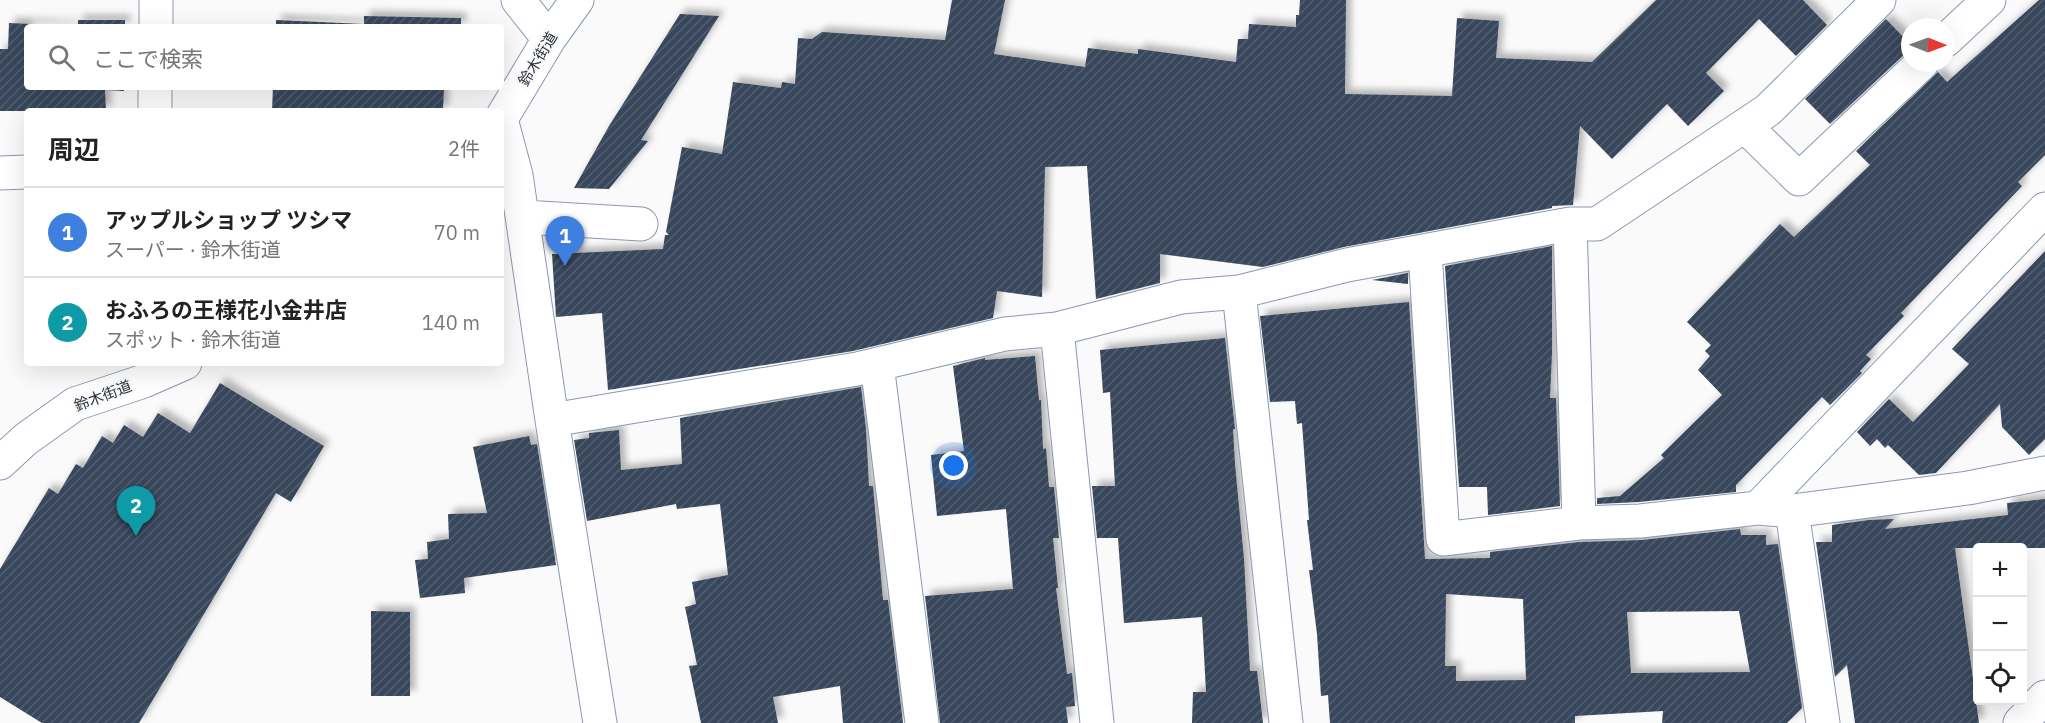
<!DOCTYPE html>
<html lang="ja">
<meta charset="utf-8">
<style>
body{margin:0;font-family:"IBM Plex Sans","Noto Sans JP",sans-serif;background:#f2f2f2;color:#222}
.controls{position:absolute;right:18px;bottom:18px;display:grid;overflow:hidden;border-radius:6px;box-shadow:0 6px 24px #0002}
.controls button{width:54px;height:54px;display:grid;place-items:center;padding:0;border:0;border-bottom:2px solid #e0e0e0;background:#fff;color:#222;font:30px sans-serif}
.compass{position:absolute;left:1901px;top:18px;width:54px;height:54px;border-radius:50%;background:#fff;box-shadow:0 6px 24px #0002;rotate:91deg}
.you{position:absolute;left:954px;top:466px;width:21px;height:21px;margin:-15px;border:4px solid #fff;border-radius:50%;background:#1a73e8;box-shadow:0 0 0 9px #1a73e833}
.badge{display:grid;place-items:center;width:39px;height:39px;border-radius:50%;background:#ae4e08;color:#fff;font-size:20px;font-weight:700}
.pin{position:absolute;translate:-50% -50px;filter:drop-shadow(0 2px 3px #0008)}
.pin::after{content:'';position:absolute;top:32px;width:21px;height:18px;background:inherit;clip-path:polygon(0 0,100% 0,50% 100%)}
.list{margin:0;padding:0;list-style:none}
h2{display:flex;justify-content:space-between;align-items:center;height:78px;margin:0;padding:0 24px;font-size:26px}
h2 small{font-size:20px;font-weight:400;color:#767676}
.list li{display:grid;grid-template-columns:39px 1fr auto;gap:18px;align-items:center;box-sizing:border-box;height:90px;padding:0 24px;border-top:2px solid #e0e0e0}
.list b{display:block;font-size:22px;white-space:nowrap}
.list p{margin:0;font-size:20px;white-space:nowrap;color:#767676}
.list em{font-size:20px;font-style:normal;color:#767676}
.icon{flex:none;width:33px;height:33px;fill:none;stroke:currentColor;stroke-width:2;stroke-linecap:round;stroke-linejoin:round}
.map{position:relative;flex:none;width:2045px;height:723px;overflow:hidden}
.search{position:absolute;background:#fff;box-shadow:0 6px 24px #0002;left:24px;top:24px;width:480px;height:66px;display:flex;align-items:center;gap:15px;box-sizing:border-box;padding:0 21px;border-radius:6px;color:#767676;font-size:22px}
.panel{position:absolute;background:#fff;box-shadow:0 6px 24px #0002;left:24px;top:108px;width:480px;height:258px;border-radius:6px}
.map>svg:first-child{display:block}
</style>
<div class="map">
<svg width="2045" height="723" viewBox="0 0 2045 723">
<defs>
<pattern id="building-hatch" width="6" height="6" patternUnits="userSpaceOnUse" patternTransform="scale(1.5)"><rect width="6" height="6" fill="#37465b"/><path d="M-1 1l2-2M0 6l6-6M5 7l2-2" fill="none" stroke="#525f70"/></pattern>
<filter id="shadow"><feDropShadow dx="5.5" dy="-5.5" stdDeviation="3" flood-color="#0004"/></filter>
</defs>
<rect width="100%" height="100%" fill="#fafafa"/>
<path fill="url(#building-hatch)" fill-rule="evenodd" filter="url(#shadow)" d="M 952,0 L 1005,0 L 994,54 L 1085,67 L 1088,48 L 1138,54 L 1138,49 L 1236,62 L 1238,39 L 1248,39 L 1249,24 L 1296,27 L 1296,15 L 1299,15 L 1300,0 L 1346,0 L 1345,94 L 1452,96 L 1457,18 L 1499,21 L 1496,58 L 1592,62 L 1656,0 L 1803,0 L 1827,25 L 1796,56 L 1759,19 L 1706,73 L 1724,91 L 1688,126 L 1667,104 L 1612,159 L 1580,126 L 1573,205 L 1552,206 L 1552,208 L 1344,247 L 1263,267 L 1160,254 L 1160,283 L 1096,299 L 1087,166 L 1045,167 L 1042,297 L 997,291 L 993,318 L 853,351 L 608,390 L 602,313 L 556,317 L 552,254 L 663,249 L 665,235 L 669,235 L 666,232 L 682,147 L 722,154 L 733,82 L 781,88 L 782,82 L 795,84 L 798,38 L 812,39 L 822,32 L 945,40 Z
M 2039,0 L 2045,0 L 2045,155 L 2018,182 L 2022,186 L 1901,313 L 1904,316 L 1866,355 L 1871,359 L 1860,371 L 1862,373 L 1830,405 L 1822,397 L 1736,485 L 1736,492 L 1639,502 L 1597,504 L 1597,498 L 1620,496 L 1664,458 L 1661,455 L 1722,395 L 1698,370 L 1710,356 L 1705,351 L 1711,345 L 1687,322 L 1780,224 L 1794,237 L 1870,165 L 1856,151 L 1938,72 L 1947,82 Z
M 680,14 L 719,16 L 641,140 L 648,141 L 609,189 L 574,188 L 609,126 Z
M 364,16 L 461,18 L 461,27 L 276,27 L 276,20 L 364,24 Z
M 1886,19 L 1910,44 L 1910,49 L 1830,124 L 1805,99 Z
M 78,20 L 125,20 L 125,27 L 27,27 L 27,87 L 124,87 L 124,91 L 105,90 L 106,111 L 0,111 L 0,49 L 8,49 L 9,23 L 78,26 Z
M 273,87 L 460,87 L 444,87 L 443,111 L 272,111 Z
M 1552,246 L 1552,353 L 1550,398 L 1556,398 L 1560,506 L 1488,515 L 1487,487 L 1459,487 L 1445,266 Z
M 2045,251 L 2045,439 L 2029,455 L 2002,427 L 2000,404 L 1936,473 L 1919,475 L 1888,445 L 1885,448 L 1877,439 L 1870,446 L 1857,432 L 1889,399 L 1913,422 L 1969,364 L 1952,349 Z
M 1408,273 L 1408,284 L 1372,280 Z
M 1409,302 L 1425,559 L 1490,558 L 1490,552 L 1580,542 L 1642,540 L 1740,529 L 1741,535 L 1766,535 L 1766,545 L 1778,544 L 1802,708 L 1787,723 L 1662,723 L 1663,711 L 1575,716 L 1575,723 L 1330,723 L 1328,695 L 1321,696 L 1317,634 L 1309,570 L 1313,570 L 1307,520 L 1309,520 L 1302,423 L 1297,424 L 1295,401 L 1270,402 L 1260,316 ZM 1446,594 L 1523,599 L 1526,680 L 1456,681 L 1456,666 L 1445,666 ZM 1739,611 L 1750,672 L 1631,673 L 1627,612 Z
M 1225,338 L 1235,429 L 1233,429 L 1235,464 L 1244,559 L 1250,671 L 1257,671 L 1263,723 L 1192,723 L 1193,692 L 1206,692 L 1202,617 L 1124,623 L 1118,538 L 1097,538 L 1092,486 L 1115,486 L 1110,392 L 1103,393 L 1100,350 Z
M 1035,356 L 1039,400 L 1041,400 L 1043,449 L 1046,448 L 1049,487 L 1054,487 L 1059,538 L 1053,538 L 1058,588 L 1056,588 L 1067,674 L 1072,673 L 1075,706 L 1066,707 L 1068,723 L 940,723 L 925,596 L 1013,589 L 1006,509 L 937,516 L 931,455 L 964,451 L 953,366 L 985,358 L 985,360 Z
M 220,383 L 324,446 L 291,502 L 276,493 L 139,723 L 42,723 L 0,697 L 0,569 L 49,488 L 58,494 L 76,464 L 83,468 L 102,436 L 113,443 L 124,425 L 143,437 L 158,413 L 190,433 Z
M 861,387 L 866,429 L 869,486 L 873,486 L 883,600 L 888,600 L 903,723 L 843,723 L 840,686 L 773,697 L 778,723 L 701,723 L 689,666 L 697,665 L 685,607 L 696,604 L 692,582 L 728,575 L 720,504 L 677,509 L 676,504 L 587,521 L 574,440 L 589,438 L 589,433 L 619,430 L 621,470 L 682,464 L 680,418 Z
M 529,436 L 531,445 L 537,444 L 556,565 L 464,578 L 465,593 L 420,598 L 415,560 L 428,559 L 427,542 L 449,539 L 448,514 L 487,513 L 473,447 Z
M 2045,499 L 2045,548 L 1955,548 L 1979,723 L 1855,723 L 1847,665 L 1835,677 L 1816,542 L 1832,542 L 1832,525 L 1869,520 L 1894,519 L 1885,529 L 2008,515 L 2007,503 Z
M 371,611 L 410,612 L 410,696 L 371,696 Z"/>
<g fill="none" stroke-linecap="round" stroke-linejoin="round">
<g stroke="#8899b2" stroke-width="35">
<path id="minor" d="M 518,0 L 549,39
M 156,27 L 156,0
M 1946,40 L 1989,0
M 155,111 L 155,87
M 501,119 L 516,175 L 552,420 L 600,723
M 501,119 L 549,39 L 577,0
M 1745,126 L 1799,179 L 1922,63
M 0,173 L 27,172
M 523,217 L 641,224
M 1570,224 L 1579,523
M 1425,251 L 1443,539 L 1579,523 L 1640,521 L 1758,508 L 1792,511 L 1968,488 L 2045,473
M 1239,292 L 1286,723
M 1057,329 L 1097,723
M 877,364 L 922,723
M 552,420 L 857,369 L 1005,334 L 1057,329 L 1181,297 L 1239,292 L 1347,265 L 1570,224 L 1597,224 L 1768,110 L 1879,0
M 0,463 L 26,439 L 75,404 L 144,381 L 185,363
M 1758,508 L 2045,209
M 1792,511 L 1823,723
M 2020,723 L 2045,697"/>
</g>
<use href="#minor" stroke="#fff" stroke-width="33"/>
</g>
<g text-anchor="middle" stroke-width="6" stroke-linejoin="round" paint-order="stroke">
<g font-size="15" fill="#2b323d" stroke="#fafafa">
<text transform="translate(538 59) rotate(-59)" y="5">鈴木街道</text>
<text transform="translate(103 396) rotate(-21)" y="5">鈴木街道</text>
</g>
</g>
</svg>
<div class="controls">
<button>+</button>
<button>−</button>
<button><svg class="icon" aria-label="locate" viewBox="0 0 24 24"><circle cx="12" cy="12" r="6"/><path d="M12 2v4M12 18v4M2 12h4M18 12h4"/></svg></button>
</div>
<svg class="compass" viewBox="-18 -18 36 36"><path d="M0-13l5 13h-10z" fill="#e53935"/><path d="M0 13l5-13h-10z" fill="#767676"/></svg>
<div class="you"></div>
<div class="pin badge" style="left:565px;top:266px;background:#3f7fe0">1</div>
<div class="pin badge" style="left:136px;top:536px;background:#0f9aa8">2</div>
<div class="search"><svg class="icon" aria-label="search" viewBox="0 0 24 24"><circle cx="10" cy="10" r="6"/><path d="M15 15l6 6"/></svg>ここで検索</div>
<section class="panel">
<h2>周辺<small>2件</small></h2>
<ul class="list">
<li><span class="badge" style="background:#3f7fe0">1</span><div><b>アップルショップ ツシマ</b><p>スーパー · 鈴木街道</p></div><em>70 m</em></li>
<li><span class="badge" style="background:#0f9aa8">2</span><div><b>おふろの王様花小金井店</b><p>スポット · 鈴木街道</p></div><em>140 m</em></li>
</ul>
</section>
</div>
